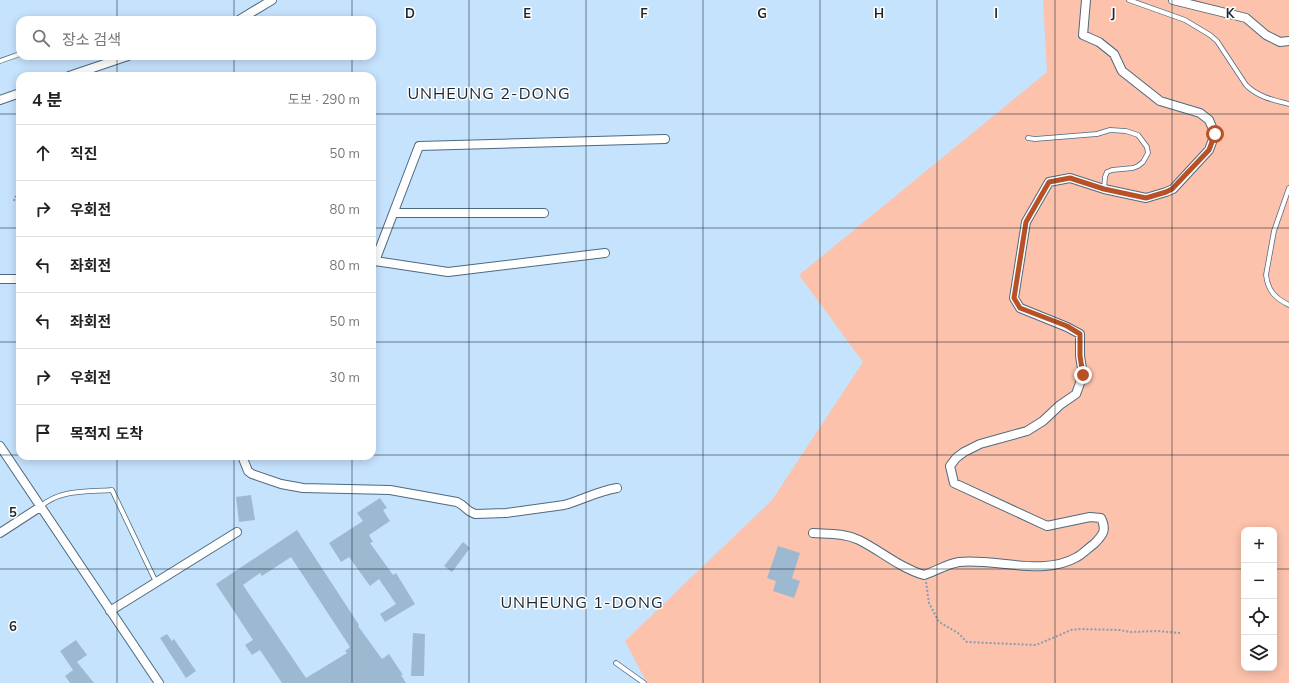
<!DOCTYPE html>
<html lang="ko">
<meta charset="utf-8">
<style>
body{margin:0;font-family:Mulish,"Noto Sans KR",sans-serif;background:#f6f6f6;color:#222}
.controls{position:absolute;right:12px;bottom:12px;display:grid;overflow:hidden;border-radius:8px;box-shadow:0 2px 10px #0003}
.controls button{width:36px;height:36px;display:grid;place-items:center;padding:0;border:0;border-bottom:1px solid #e0e0e0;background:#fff;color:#222;font:20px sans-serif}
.stop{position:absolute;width:12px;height:12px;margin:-9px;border:3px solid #b85226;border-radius:50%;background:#fff}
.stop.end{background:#b85226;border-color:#fff;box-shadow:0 1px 4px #0008}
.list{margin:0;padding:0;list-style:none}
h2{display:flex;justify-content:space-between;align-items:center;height:52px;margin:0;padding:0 16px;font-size:17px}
h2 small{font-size:13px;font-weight:400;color:#767676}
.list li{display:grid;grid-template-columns:26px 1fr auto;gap:12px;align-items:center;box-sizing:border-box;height:56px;padding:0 16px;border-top:1px solid #e0e0e0}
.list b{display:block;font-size:15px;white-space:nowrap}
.list em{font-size:13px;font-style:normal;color:#767676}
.icon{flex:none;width:22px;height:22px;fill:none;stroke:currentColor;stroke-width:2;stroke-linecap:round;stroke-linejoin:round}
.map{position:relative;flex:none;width:1289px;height:683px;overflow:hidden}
.search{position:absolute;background:#fff;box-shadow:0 2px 10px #0003;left:16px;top:16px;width:360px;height:44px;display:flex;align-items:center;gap:10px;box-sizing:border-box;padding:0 14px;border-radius:12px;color:#767676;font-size:15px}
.panel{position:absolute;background:#fff;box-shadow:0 2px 10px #0003;left:16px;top:72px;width:360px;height:388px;border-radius:12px}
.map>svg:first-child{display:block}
</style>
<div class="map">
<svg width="1289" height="683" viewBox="0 0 1289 683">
<rect width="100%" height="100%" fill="#c6e3fd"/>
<path fill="#fcc2ab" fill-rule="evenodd" d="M 1043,0 L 1289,0 L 1289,683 L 647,683 L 625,641 L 772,500 L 863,362 L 799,275 L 1047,72 ZM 1244,530 L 1274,530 L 1274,668 L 1244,668 Z"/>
<path fill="#9db9d2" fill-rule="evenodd" d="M 251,495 L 255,520 L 239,522 L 236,497 Z
M 380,498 L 387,508 L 383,510 L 390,521 L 369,535 L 373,542 L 370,543 L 393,575 L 396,573 L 415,604 L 385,622 L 380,614 L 396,604 L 379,579 L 370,586 L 349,557 L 341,562 L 329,543 L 363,521 L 357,513 Z
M 297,530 L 359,625 L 358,626 L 382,659 L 389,654 L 403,675 L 401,675 L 406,683 L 282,683 L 260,650 L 252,655 L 245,645 L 253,640 L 216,584 ZM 291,557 L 350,647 L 345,651 L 347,653 L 306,678 L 243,585 L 260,573 L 262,576 Z
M 463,542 L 470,548 L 452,572 L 444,566 Z
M 778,546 L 800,553 L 792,578 L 800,581 L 794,598 L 773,591 L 776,581 L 767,578 Z
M 413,633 L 425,634 L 424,676 L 411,676 Z
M 167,634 L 172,641 L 174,639 L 196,671 L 186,678 L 160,638 Z
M 76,640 L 87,655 L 77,662 L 94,683 L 70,683 L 65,676 L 73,670 L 60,651 Z"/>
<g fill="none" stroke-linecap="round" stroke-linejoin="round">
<g stroke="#4f697f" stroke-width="5.5">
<path id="service" d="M 1129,0 L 1185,20 L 1210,35 L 1217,41 L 1246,85 C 1258,97 1273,100 1289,104
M 0,61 L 20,54
M 1028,138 L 1035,139 L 1097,134 L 1110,130 L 1126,131 L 1138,135 L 1147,147 L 1148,153 L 1143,162 L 1138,166 L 1133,168 L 1112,170 L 1107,172 L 1105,177 L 1104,189
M 1289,188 L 1274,231 L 1266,275 C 1268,291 1275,298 1289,305
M 40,507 C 60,489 87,492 112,490 L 156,582
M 616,663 L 644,683"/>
</g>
<g stroke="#4f697f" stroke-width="10">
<path id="minor" d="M 1173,0 L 1246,18 L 1266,35 L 1280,42 L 1289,41
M 239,20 L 272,0
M 69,76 L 128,56
M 0,100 L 20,93
M 394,213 L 544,213
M 375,261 L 448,272 L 605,253
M 372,264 L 375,261 L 419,146 L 665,139
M 0,279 L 20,279
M 0,446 L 159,683
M 242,456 L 248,471 L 252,474 L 281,484 L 303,488 L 390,490 L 457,502 L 462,505 L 469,511 L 475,514 L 506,513 L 564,505 C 582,500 598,491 617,488
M 0,533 L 40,507
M 813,533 C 829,534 844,533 859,540 C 881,551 900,568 924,575 C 936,571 947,564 959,562 C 996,558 1043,577 1077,557 C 1083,554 1088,548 1094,544 C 1103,535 1107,530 1101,518 L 1090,517 L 1047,526 L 954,483 L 950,466 L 956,458 L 964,452 L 980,444 L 1027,431 L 1043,421 L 1060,405 L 1076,394 L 1083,375 L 1080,356 L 1080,334 L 1067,327 L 1020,308 L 1014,298 L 1026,222 L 1049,182 L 1070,178 L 1104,189 L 1146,198 L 1166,192 L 1173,189 L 1209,150 L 1215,134 L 1209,120 L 1200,113 L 1160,101 L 1122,71 L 1114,54 L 1099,42 L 1083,35 L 1086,0
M 110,611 L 237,532"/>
</g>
<path stroke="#879eb1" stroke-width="2" stroke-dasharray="2 2" stroke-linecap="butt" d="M 14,201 L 15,197 L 20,194
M 926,582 L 929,603 L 939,622 L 958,633 L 967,642 L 1036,645 L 1062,634 L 1071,630 L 1080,629 L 1120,630 L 1130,632 L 1158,631 L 1180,633"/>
<use href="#service" stroke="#fff" stroke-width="4"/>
<use href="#minor" stroke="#fff" stroke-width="8"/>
</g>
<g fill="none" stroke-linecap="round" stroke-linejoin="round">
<path stroke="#b85226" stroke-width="5" d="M 1083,375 L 1080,356 L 1080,334 L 1067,326 L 1020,308 L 1014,298 L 1026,222 L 1049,182 L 1070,178 L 1104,189 L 1146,198 L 1166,192 L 1172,189 L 1209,150 L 1215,134"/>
</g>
<path fill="none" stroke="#1a252e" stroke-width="1" stroke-opacity="0.55" d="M 117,0 L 117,20M 234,0 L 234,20M 352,0 L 352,20M 469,0 L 469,683M 586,0 L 586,683M 703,0 L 703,683M 820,0 L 820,683M 937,0 L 937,683M 1055,0 L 1055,683M 1172,0 L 1172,683M 117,56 L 117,76M 234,56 L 234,76M 352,56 L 352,76M 0,114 L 20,114M 372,114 L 1289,114M 0,228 L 20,228M 372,228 L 1289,228M 0,342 L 20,342M 372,342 L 1289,342M 0,455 L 20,455M 372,455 L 1289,455M 117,456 L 117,683M 234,456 L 234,683M 352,456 L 352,683M 0,569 L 1244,569M 1274,569 L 1289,569"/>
<g text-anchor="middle" stroke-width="3" stroke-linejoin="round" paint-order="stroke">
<g font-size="16" letter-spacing="1" fill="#1a252e" stroke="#fff">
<text x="489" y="99">UNHEUNG 2-DONG</text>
<text x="582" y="608">UNHEUNG 1-DONG</text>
</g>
</g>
<g font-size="13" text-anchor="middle" font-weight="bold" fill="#1a252e" stroke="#fff" stroke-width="3" stroke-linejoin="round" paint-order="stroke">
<text x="410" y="18">D</text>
<text x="527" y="18">E</text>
<text x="644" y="18">F</text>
<text x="762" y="18">G</text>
<text x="879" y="18">H</text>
<text x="996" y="18">I</text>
<text x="1113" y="18">J</text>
<text x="1230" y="18">K</text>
<text x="13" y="517">5</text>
<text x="13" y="631">6</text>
</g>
</svg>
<div class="controls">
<button>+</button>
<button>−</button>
<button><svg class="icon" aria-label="locate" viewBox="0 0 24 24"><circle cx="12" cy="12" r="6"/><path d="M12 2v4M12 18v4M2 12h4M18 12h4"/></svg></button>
<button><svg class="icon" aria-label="layers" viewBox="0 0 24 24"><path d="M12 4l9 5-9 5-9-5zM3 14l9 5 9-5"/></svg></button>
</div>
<div class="stop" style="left:1215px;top:134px"></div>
<div class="stop end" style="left:1083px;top:375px"></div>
<div class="search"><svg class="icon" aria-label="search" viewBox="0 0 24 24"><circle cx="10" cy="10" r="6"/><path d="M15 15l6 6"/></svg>장소 검색</div>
<section class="panel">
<h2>4 분<small>도보 · 290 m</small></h2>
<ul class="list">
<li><svg class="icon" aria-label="ahead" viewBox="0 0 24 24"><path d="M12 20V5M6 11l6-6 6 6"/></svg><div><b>직진</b></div><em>50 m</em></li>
<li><svg class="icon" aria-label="right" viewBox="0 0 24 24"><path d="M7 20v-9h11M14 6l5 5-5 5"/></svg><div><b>우회전</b></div><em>80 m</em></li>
<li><svg class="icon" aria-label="left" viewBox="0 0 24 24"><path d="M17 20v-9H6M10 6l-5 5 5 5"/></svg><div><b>좌회전</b></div><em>80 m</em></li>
<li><svg class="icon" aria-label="left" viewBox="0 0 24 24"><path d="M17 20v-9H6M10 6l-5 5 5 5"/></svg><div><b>좌회전</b></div><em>50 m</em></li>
<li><svg class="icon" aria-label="right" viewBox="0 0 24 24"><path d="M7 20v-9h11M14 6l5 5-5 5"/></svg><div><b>우회전</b></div><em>30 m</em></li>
<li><svg class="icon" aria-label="arrive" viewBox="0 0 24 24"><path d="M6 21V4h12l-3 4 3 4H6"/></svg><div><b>목적지 도착</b></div></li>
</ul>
</section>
</div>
